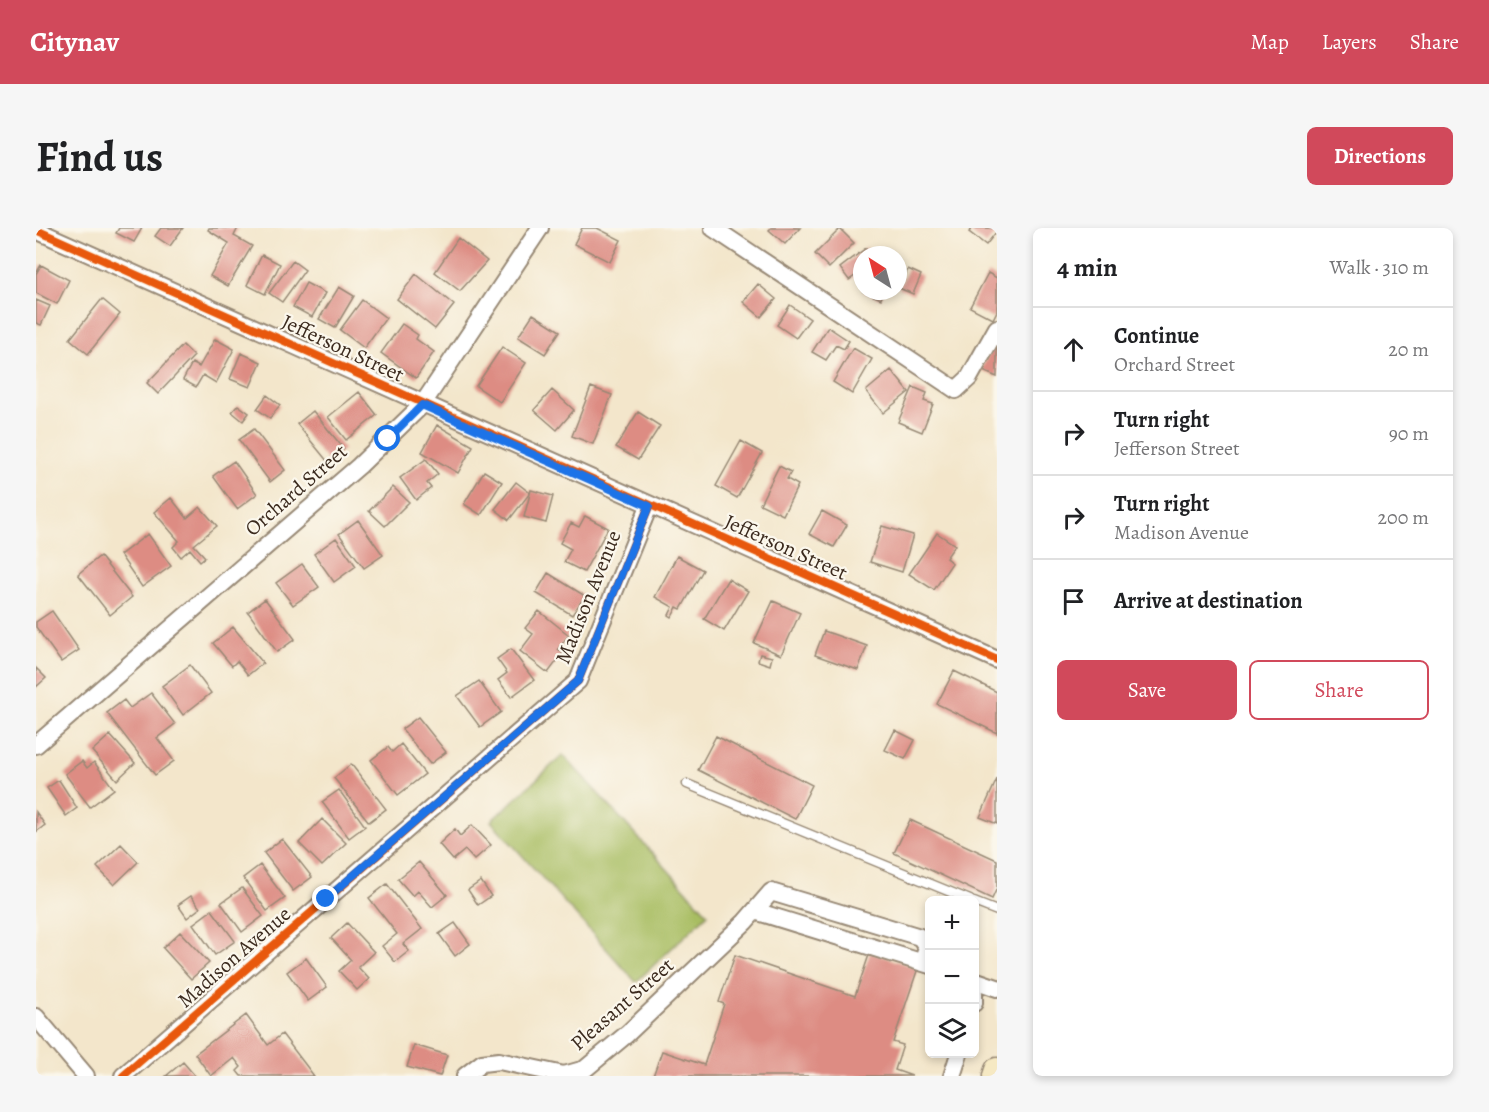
<!DOCTYPE html>
<meta charset="utf-8">
<style>
body{margin:0;font-family:Alegreya,serif;background:#f6f6f6;color:#202124}
.controls{position:absolute;right:18px;bottom:18px;display:grid;overflow:hidden;border-radius:9px;box-shadow:0 3px 9px #0003}
.controls button{width:54px;height:54px;display:grid;place-items:center;padding:0;border:0;border-bottom:2px solid #e0e0e0;background:#fff;color:#202124;font:30px sans-serif}
.compass{position:absolute;left:817px;top:18px;width:54px;height:54px;border-radius:50%;background:#fff;box-shadow:0 3px 9px #0003;rotate:324deg}
.stop{position:absolute;width:18px;height:18px;margin:-14px;border:4px solid #1a73e8;border-radius:50%;background:#fff}
.stop.end{background:#1a73e8;border-color:#fff;box-shadow:0 2px 6px #0008}
.list{margin:0;padding:0;list-style:none}
h2{display:flex;justify-content:space-between;align-items:center;height:78px;margin:0;padding:0 24px;font-size:26px}
h2 small{font-size:20px;font-weight:400;color:#757577}
.list li{display:grid;grid-template-columns:39px 1fr auto;gap:18px;align-items:center;box-sizing:border-box;height:84px;padding:0 24px;border-top:2px solid #e0e0e0}
.list b{display:block;font-size:22px;white-space:nowrap}
.list p{margin:0;font-size:20px;white-space:nowrap;color:#757577}
.list em{font-size:20px;font-style:normal;color:#757577}
.actions{display:flex;gap:12px;padding:18px 24px}
.actions a{flex:1;padding:14px 0;border:2px solid #d1495b;border-radius:9px;text-align:center;font-size:21px;color:#d1495b}
.actions .main{background:#d1495b;color:#fff}
.icon{flex:none;width:33px;height:33px;fill:none;stroke:currentColor;stroke-width:2;stroke-linecap:round;stroke-linejoin:round}
.map{position:relative;flex:none;width:961px;height:848px;overflow:hidden;border-radius:9px}
header{display:flex;align-items:center;gap:36px;box-sizing:border-box;height:84px;padding:0 30px;background:#d1495b;color:#fff}
header strong{font-size:28px}
nav{display:flex;gap:33px;margin-inline-start:auto;font-size:21px}
.intro{display:flex;align-items:center;justify-content:space-between;box-sizing:border-box;height:144px;padding:0 36px}
h1{margin:0;font-size:42px}
.button{padding:15px 27px;border-radius:9px;background:#d1495b;color:#fff;font-size:21px;font-weight:700}
main{display:flex;gap:36px;padding:0 36px}
aside{flex:1;background:#fff;border-radius:9px;box-shadow:0 3px 9px #0003}
.map>svg:first-child{display:block}
</style>
<header>
<strong>Citynav</strong>
<nav><a>Map</a><a>Layers</a><a>Share</a></nav>
</header>
<div class="intro"><h1>Find us</h1><a class="button">Directions</a></div>
<main>
<div class="map">
<svg width="961" height="848" viewBox="0 0 961 848">
<rect width="100%" height="100%" fill="#fbf7ec"/>
<filter id="ink" filterUnits="userSpaceOnUse"><feTurbulence type="fractalNoise" baseFrequency=".0167" numOctaves="2"/><feDisplacementMap in="SourceGraphic" scale="12" xChannelSelector="R" yChannelSelector="G"/><feConvolveMatrix kernelMatrix="1 2 1 2 8 2 1 2 1" color-interpolation-filters="sRGB"/></filter>
<filter id="wash" filterUnits="userSpaceOnUse"><feTurbulence type="fractalNoise" baseFrequency=".008" numOctaves="4" result="noise"/><feDisplacementMap in="SourceGraphic" scale="24" xChannelSelector="R" yChannelSelector="G"/><feGaussianBlur stdDeviation="1.35" result="paint"/><feColorMatrix in="noise" values="0 0 0 0 0 0 0 0 0 0 0 0 0 0 0 0 0 1.4 0 .05"/><feComposite in="paint" operator="in"/></filter>
<g filter="url(#wash)">
<rect width="100%" height="100%" fill="#f3e6cb"/>
<path fill="#a8bd62" stroke="#727440" stroke-width="1.5" d="M 527,527 L 672,686 L 600,754 L 455,593 Z"/>
<g id="blocks">
<path fill="#dd8c83" d="M 83,0 L 106,0 L 98,14 L 80,5 Z
M 125,0 L 147,0 L 134,18 L 119,8 Z
M 173,0 L 202,0 L 198,8 L 216,18 L 192,58 L 174,48 L 193,15 L 172,2 Z
M 546,0 L 561,0 L 585,12 L 574,34 L 538,16 Z
M 735,0 L 764,0 L 749,16 L 733,2 Z
M 936,0 L 961,0 L 961,3 L 950,17 L 933,4 Z
M 804,1 L 818,15 L 793,40 L 779,26 Z
M 422,10 L 451,33 L 424,63 L 399,44 Z
M 830,20 L 836,27 L 826,27 L 826,43 L 813,52 L 804,40 Z
M 226,27 L 244,36 L 229,66 L 211,57 Z
M 257,33 L 269,42 L 246,74 L 233,65 Z
M 5,37 L 33,52 L 21,76 L 0,65 L 0,46 Z
M 872,41 L 885,47 L 877,66 L 863,60 Z
M 952,45 L 961,50 L 961,83 L 957,91 L 934,79 Z
M 380,46 L 418,77 L 399,101 L 361,71 Z
M 270,55 L 289,65 L 276,89 L 257,79 Z
M 722,56 L 740,71 L 725,89 L 707,74 Z
M 303,59 L 318,68 L 299,100 L 283,91 Z
M 826,63 L 848,63 L 845,71 Z
M 66,71 L 84,86 L 52,126 L 34,111 Z
M 0,72 L 14,78 L 5,97 L 0,95 Z
M 326,72 L 350,90 L 328,120 L 304,102 Z
M 754,77 L 774,91 L 760,110 L 741,97 Z
M 497,86 L 524,103 L 509,126 L 482,109 Z
M 366,96 L 382,107 L 380,111 L 398,124 L 380,150 L 345,125 Z
M 792,99 L 813,113 L 808,121 L 800,117 L 790,132 L 776,124 Z
M 961,107 L 961,149 L 945,142 Z
M 179,111 L 198,121 L 180,155 L 167,147 L 160,159 L 147,152 L 156,135 L 163,139 Z
M 147,117 L 158,128 L 122,166 L 111,155 Z
M 466,119 L 490,135 L 464,174 L 440,158 Z
M 817,120 L 836,131 L 816,166 L 797,154 Z
M 205,125 L 225,134 L 214,159 L 194,151 Z
M 855,142 L 873,164 L 847,185 L 830,163 Z
M 555,159 L 576,167 L 557,216 L 536,208 Z
M 877,159 L 891,165 L 888,173 L 897,176 L 886,204 L 862,194 Z
M 516,162 L 538,182 L 521,202 L 498,182 Z
M 323,164 L 341,187 L 310,212 L 292,189 Z
M 231,167 L 244,177 L 234,190 L 221,181 Z
M 202,177 L 213,185 L 207,193 L 196,184 Z
M 277,183 L 308,221 L 292,234 L 261,196 Z
M 602,184 L 624,198 L 602,232 L 580,219 Z
M 401,197 L 437,218 L 422,245 L 386,224 Z
M 218,201 L 249,242 L 234,254 L 203,212 Z
M 705,213 L 726,225 L 701,270 L 680,258 Z
M 390,231 L 402,246 L 391,255 L 395,260 L 380,272 L 364,250 Z
M 198,233 L 221,266 L 201,281 L 177,248 Z
M 743,238 L 755,244 L 751,251 L 762,257 L 747,287 L 724,276 Z
M 448,243 L 466,254 L 445,287 L 428,276 Z
M 480,254 L 494,265 L 473,292 L 459,281 Z
M 357,259 L 373,274 L 349,298 L 333,283 Z
M 495,262 L 517,268 L 510,295 L 488,289 Z
M 135,270 L 151,290 L 164,279 L 181,298 L 158,317 L 169,329 L 164,333 L 154,321 L 145,329 L 137,319 L 143,313 L 118,284 Z
M 786,283 L 811,297 L 798,319 L 773,306 Z
M 549,288 L 572,300 L 548,344 L 528,334 L 535,321 L 524,315 L 535,295 L 543,299 Z
M 322,292 L 347,327 L 328,340 L 303,306 Z
M 846,298 L 877,307 L 866,344 L 834,334 Z
M 901,305 L 919,317 L 910,330 L 916,335 L 898,362 L 873,346 Z
M 112,306 L 135,338 L 106,359 L 84,327 Z
M 300,310 L 320,338 L 298,354 L 278,326 Z
M 64,328 L 96,369 L 74,387 L 42,346 Z
M 641,328 L 667,342 L 645,381 L 641,379 L 636,389 L 633,387 L 637,379 L 619,369 Z
M 266,336 L 283,359 L 257,377 L 240,355 Z
M 512,345 L 549,368 L 536,387 L 500,365 Z
M 692,351 L 712,363 L 688,403 L 668,391 Z
M 229,371 L 259,411 L 241,424 L 212,384 Z
M 737,373 L 764,385 L 745,427 L 718,415 Z
M 16,383 L 43,422 L 25,434 L 0,399 L 0,394 Z
M 503,383 L 533,407 L 522,421 L 527,425 L 512,445 L 484,423 L 497,406 L 489,400 Z
M 197,399 L 227,435 L 212,447 L 201,433 L 196,438 L 177,415 Z
M 788,403 L 831,418 L 822,442 L 779,427 Z
M 475,421 L 498,452 L 475,469 L 462,452 L 471,445 L 461,431 Z
M 724,426 L 736,429 L 734,437 L 722,433 Z
M 154,437 L 175,465 L 147,487 L 126,458 Z
M 0,440 L 10,450 L 0,459 Z
M 918,443 L 961,464 L 961,505 L 901,476 Z
M 443,453 L 465,484 L 444,499 L 421,468 Z
M 115,465 L 139,496 L 121,510 L 138,533 L 119,547 L 71,485 L 88,472 L 94,480 Z
M 382,489 L 410,524 L 394,536 L 366,501 Z
M 859,502 L 879,512 L 869,531 L 849,522 Z
M 74,507 L 99,535 L 81,552 L 56,523 Z
M 680,508 L 776,557 L 759,591 L 662,542 Z
M 365,516 L 389,546 L 362,567 L 335,532 L 352,519 L 356,524 Z
M 46,533 L 51,540 L 58,534 L 78,561 L 54,579 L 29,546 Z
M 315,536 L 350,581 L 333,594 L 298,550 Z
M 961,551 L 961,596 L 944,589 Z
M 23,552 L 41,580 L 30,588 L 11,560 Z
M 303,562 L 329,598 L 313,610 L 286,574 Z
M 0,584 L 9,597 L 0,604 Z
M 286,591 L 310,615 L 286,638 L 263,615 Z
M 874,592 L 961,632 L 961,660 L 956,671 L 858,625 Z
M 436,597 L 455,617 L 438,632 L 429,622 L 417,632 L 403,616 L 419,601 L 424,608 Z
M 246,611 L 276,649 L 257,663 L 228,625 Z
M 85,616 L 102,634 L 78,657 L 61,639 Z
M 383,634 L 411,667 L 396,679 L 382,663 L 377,668 L 362,651 Z
M 224,637 L 249,670 L 231,683 L 207,650 Z
M 445,653 L 455,668 L 442,677 L 432,662 Z
M 351,656 L 386,701 L 367,716 L 373,723 L 359,734 L 346,718 L 361,706 L 333,670 Z
M 206,660 L 227,688 L 206,704 L 185,675 Z
M 155,668 L 164,680 L 151,690 L 142,677 Z
M 176,682 L 199,713 L 179,727 L 157,696 Z
M 311,695 L 338,724 L 322,739 L 333,751 L 321,762 L 303,743 L 315,732 L 295,710 Z
M 419,695 L 434,716 L 419,728 L 403,706 Z
M 144,704 L 173,735 L 155,751 L 127,720 Z
M 834,724 L 882,740 L 857,814 L 867,817 L 859,842 L 876,848 L 617,848 L 626,823 L 668,837 L 688,776 L 683,774 L 699,727 L 819,768 Z
M 270,730 L 291,759 L 272,773 L 251,744 Z
M 210,787 L 232,817 L 246,806 L 278,848 L 205,848 L 201,843 L 205,839 L 198,830 L 175,848 L 159,826 Z
M 378,817 L 411,827 L 404,848 L 371,839 Z
M 147,834 L 159,848 L 130,848 Z"/>
</g>
</g>
<g filter="url(#ink)">
<use href="#blocks" fill-opacity="0" stroke="#978874" stroke-width="1.5"/>
<g fill="none" stroke-linecap="round" stroke-linejoin="round">
<g stroke="#978874" stroke-width="11">
<path id="service" d="M 651,556 L 934,672
M 938,674 L 961,683"/>
</g>
<g stroke="#978874" stroke-width="20">
<path id="minor" d="M 677,0 L 920,162 L 933,150 L 961,100
M 0,2 L 961,432
M 0,517 L 323,238 L 386,177 L 504,0
M 719,683 L 894,737
M 938,752 L 961,760
M 938,765 L 938,775
M 0,789 L 50,848
M 87,848 L 542,453 L 613,278
M 429,848 L 446,835 L 463,833 L 528,847 L 549,841 L 591,806 L 709,694 L 735,664 L 884,709 L 891,719 L 887,734
M 916,848 L 923,826"/>
</g>
<g stroke="#978874" stroke-width="27">
<path id="secondary" d="M 959,848 L 961,842"/>
</g>
<use href="#service" stroke="#fff" stroke-width="8"/>
<use href="#minor" stroke="#fff" stroke-width="16"/>
<use href="#secondary" stroke="#f6e9c3" stroke-width="24"/>
<g stroke="#fbf7ec" stroke-width="11">
<path id="cycleway" d="M 0,2 L 961,432
M 87,848 L 542,453 L 613,278"/>
</g>
<use href="#cycleway" stroke="#e8590c" stroke-width="8"/>
</g>
</g>
<g fill="none" stroke-linecap="round" stroke-linejoin="round" filter="url(#ink)">
<path stroke="#1a73e8" stroke-width="8" d="M 290,671 L 542,453 L 613,278 L 386,177 L 352,211"/>
</g>
<g text-anchor="middle" stroke-width="4.5" stroke-linejoin="round" paint-order="stroke">
<g font-size="21" fill="#3b2a1e" stroke="#fbf7ec">
<text transform="translate(307 120) rotate(25)" y="7">Jefferson Street</text>
<text transform="translate(260 262) rotate(-41)" y="7">Orchard Street</text>
<text transform="translate(750 319) rotate(24)" y="7">Jefferson Street</text>
<text transform="translate(552 369) rotate(-68)" y="7">Madison Avenue</text>
<text transform="translate(198 729) rotate(-41)" y="7">Madison Avenue</text>
<text transform="translate(586 776) rotate(-41)" y="7">Pleasant Street</text>
</g>
</g>
</svg>
<div class="controls">
<button>+</button>
<button>−</button>
<button><svg class="icon" aria-label="layers" viewBox="0 0 24 24"><path d="M12 4l9 5-9 5-9-5zM3 14l9 5 9-5"/></svg></button>
</div>
<svg class="compass" viewBox="-18 -18 36 36"><path d="M0-13l5 13h-10z" fill="#e53935"/><path d="M0 13l5-13h-10z" fill="#757577"/></svg>
<div class="stop" style="left:352px;top:211px"></div>
<div class="stop end" style="left:290px;top:671px"></div>
</div>
<aside>
<h2>4 min<small>Walk · 310 m</small></h2>
<ul class="list">
<li><svg class="icon" aria-label="ahead" viewBox="0 0 24 24"><path d="M12 20V5M6 11l6-6 6 6"/></svg><div><b>Continue</b><p>Orchard Street</p></div><em>20 m</em></li>
<li><svg class="icon" aria-label="right" viewBox="0 0 24 24"><path d="M7 20v-9h11M14 6l5 5-5 5"/></svg><div><b>Turn right</b><p>Jefferson Street</p></div><em>90 m</em></li>
<li><svg class="icon" aria-label="right" viewBox="0 0 24 24"><path d="M7 20v-9h11M14 6l5 5-5 5"/></svg><div><b>Turn right</b><p>Madison Avenue</p></div><em>200 m</em></li>
<li><svg class="icon" aria-label="arrive" viewBox="0 0 24 24"><path d="M6 21V4h12l-3 4 3 4H6"/></svg><div><b>Arrive at destination</b></div></li>
</ul>
<div class="actions"><a class="main">Save</a><a>Share</a></div>
</aside>
</main>
